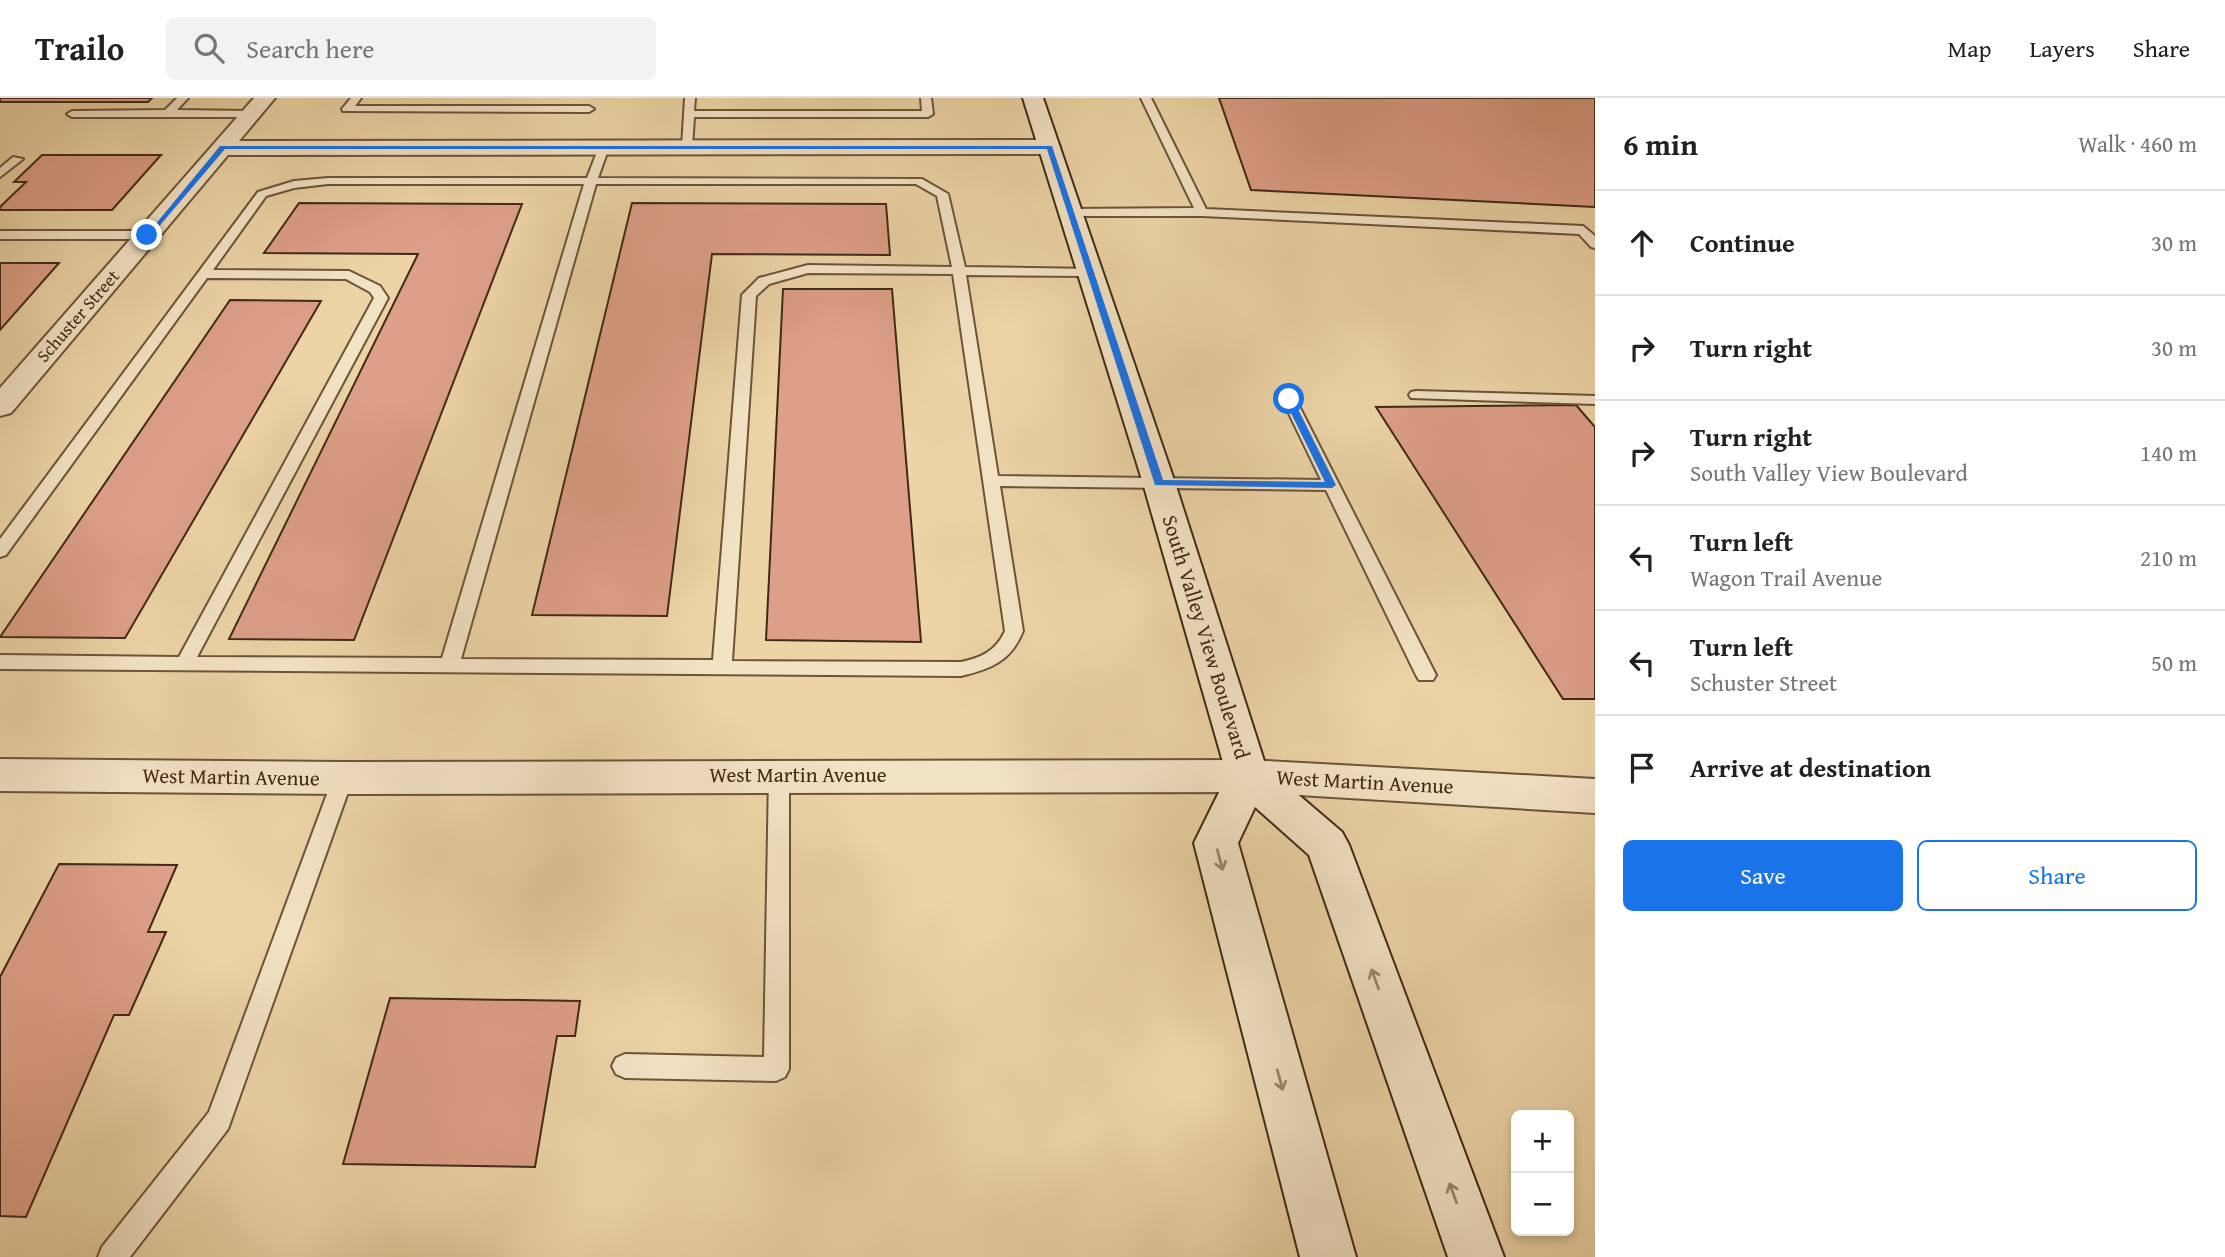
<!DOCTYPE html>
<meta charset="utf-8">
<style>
body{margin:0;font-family:"Gentium Book Plus",serif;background:#f2f2f2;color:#202124}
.controls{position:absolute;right:21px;bottom:21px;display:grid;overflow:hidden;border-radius:10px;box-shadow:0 4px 10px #0003}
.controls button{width:63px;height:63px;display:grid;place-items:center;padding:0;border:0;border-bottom:2px solid #e0e0e0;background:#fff;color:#202124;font:35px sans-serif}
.stop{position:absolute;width:21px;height:21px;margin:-16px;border:5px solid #1a73e8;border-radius:50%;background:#fff}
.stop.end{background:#1a73e8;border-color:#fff;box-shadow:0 2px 7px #0008}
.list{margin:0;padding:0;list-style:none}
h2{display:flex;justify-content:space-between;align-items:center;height:91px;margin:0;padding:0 28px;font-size:30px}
h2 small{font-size:23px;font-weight:400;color:#757577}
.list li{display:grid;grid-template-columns:46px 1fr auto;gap:21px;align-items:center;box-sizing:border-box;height:105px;padding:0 28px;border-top:2px solid #e0e0e0}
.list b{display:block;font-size:26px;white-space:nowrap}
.list p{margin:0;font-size:23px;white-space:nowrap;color:#757577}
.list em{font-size:23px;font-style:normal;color:#757577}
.actions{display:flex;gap:14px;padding:21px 28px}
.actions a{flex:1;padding:16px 0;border:2px solid #1a73e8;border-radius:10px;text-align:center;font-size:24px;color:#1a73e8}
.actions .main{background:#1a73e8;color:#fff}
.icon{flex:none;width:38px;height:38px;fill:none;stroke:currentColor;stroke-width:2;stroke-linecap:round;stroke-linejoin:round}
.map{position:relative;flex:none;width:1595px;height:1159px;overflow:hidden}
header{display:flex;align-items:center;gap:42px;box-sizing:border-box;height:98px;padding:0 35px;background:#fff;border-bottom:2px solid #e0e0e0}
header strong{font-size:33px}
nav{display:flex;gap:38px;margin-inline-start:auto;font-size:24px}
.search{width:490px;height:63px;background:#f2f2f2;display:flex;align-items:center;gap:18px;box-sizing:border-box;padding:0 24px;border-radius:10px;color:#757577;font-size:26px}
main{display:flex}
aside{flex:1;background:#fff}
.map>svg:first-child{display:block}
</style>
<header>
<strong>Trailo</strong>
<div class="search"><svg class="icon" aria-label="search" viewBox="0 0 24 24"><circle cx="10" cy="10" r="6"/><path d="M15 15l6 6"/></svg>Search here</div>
<nav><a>Map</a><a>Layers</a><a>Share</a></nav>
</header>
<main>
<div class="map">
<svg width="1595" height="1159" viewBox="0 0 1595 1159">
<rect width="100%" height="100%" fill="#ecd4a6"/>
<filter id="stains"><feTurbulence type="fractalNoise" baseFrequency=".00286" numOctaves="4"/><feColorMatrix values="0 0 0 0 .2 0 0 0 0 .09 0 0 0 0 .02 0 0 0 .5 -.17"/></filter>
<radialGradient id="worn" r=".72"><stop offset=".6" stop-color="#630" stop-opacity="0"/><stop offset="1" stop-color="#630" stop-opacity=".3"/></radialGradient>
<path fill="#dd9f88" stroke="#412a15" stroke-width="2" d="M 0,0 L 152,0 L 148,4 L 0,4 Z
M 1219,0 L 1595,0 L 1595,109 L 1251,92 Z
M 42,57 L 161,57 L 112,112 L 0,112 L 0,109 L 26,84 L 14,84 Z
M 299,105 L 522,106 L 354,542 L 229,541 L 418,156 L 264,155 Z
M 632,105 L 886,106 L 890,157 L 712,156 L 667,518 L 532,517 Z
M 0,165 L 59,165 L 0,232 Z
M 783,191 L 892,191 L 921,544 L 766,542 Z
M 230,202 L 321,203 L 125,540 L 0,539 Z
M 1576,307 L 1595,329 L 1595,601 L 1563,601 L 1376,309 Z
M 59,766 L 177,767 L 148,834 L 166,834 L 129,917 L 114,917 L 26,1119 L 0,1118 L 0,879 Z
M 390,900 L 580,903 L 575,938 L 557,938 L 535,1069 L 343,1066 Z"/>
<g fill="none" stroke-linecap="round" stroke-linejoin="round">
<g stroke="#6c5439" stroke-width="4">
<path id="lane" d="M 177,0 L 188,0 L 177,12 L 251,13 L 256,16 L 251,19 L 72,19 L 67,16 L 72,13 L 165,12 Z
M 351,0 L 361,0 L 355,8 L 589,8 L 594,11 L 589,14 L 343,13 L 342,11 Z
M 685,0 L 695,0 L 694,13 L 922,13 L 921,0 L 931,0 L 933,16 L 928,19 L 694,19 L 692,49 L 687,52 L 682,49 Z
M 1141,0 L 1151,0 L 1206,111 L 1583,128 L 1595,138 L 1595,150 L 1591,149 L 1579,136 L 1202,118 L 1066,118 L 1064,115 L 1070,111 L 1194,110 Z
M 604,46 L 609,49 L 598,80 L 922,81 L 948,96 L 965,169 L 1095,171 L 1096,174 L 1090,178 L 966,177 L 998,378 L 1321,382 L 1282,301 L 1284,298 L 1294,298 L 1436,577 L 1433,582 L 1419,582 L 1416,577 L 1326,392 L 1000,388 L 1023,533 C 1011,563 991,571 961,578 L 0,571 L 0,557 L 179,559 L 374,200 L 370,194 L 346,181 L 207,180 L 6,457 L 0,459 L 0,441 L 258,94 L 294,83 L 328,80 L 587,80 L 599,49 ZM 328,86 L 584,86 L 442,560 L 197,559 L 388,200 L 380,188 L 349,173 L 213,172 L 266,98 L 294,90 ZM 596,86 L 916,86 L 937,98 L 952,169 L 808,167 L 759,180 L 742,197 L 713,562 L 461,561 ZM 808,175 L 953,176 L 1005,533 C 996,553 981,560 961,564 L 732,563 L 756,198 L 769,186 Z
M 13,59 L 23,61 L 0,79 L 0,70 Z
M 0,133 L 147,133 L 153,137 L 147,141 L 0,141 Z
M 1416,293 L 1595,298 L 1595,306 L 1411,300 L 1409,297 L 1411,294 Z
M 779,669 L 786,671 L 789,677 L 789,971 L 785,979 L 776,983 L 625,980 L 616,976 L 612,968 L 616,960 L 625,956 L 764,959 L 769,677 L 772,671 Z
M 343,672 L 350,674 L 353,680 L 228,1031 L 130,1159 L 98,1159 L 102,1149 L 209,1014 L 333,680 L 336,674 Z"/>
</g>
<g stroke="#6c5439" stroke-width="4">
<path id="street" d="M 254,0 L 275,0 L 239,43 L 1049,42 L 1057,44 L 1060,49 L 1057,54 L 1049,56 L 228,57 L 11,315 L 0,318 L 0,290 Z
M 0,661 L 343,664 L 1248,662 L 1595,681 L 1595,715 L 1248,694 L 343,696 L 0,693 Z"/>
</g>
<g stroke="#412a15" stroke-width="4">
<path id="secondary" d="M 1023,0 L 1043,0 L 1175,385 L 1266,669 L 1342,734 L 1349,747 L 1504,1159 L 1448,1159 L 1309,757 L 1255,709 L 1238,745 L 1356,1159 L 1300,1159 L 1194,745 L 1227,678 L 1143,385 Z"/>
</g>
<use href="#lane" fill="#f3e3c5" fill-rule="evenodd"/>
<use href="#street" fill="#f3e3c5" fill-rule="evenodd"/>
<use href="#secondary" fill="#f3e3c5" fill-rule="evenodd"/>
</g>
<defs><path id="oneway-shaft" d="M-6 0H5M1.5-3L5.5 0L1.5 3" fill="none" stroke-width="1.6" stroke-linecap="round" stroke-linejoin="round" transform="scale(1.75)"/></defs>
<g stroke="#9a866d">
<use href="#oneway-shaft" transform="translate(1220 762) rotate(75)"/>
<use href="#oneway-shaft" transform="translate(1375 881) rotate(-110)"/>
<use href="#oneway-shaft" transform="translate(1280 982) rotate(75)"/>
<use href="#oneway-shaft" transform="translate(1453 1095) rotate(-110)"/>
</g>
<path fill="#1a73e8" d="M 220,48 L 1052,48 L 1163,382 L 1325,384 L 1284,301 L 1289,299 L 1293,301 L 1336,387 L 1332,390 L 1155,387 L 1047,51 L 225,51 L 150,139 L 145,139 Z"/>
<g text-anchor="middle" stroke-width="5" stroke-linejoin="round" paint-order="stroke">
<g font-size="18" fill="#412a15" stroke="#f3e3c5">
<text transform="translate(78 218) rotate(-49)" y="6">Schuster Street</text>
</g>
<g font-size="21" fill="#412a15" stroke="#f3e3c5">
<text transform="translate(1206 539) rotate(73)" y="7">South Valley View Boulevard</text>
<text x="798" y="684">West Martin Avenue</text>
<text transform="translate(231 679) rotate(1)" y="7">West Martin Avenue</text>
<text transform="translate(1365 684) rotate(3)" y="7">West Martin Avenue</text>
</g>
</g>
<rect width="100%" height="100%" filter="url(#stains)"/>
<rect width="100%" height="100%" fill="url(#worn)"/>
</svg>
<div class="controls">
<button>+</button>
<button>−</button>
</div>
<div class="stop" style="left:1289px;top:301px"></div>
<div class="stop end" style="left:147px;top:137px"></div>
</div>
<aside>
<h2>6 min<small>Walk · 460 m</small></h2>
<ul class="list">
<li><svg class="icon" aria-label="ahead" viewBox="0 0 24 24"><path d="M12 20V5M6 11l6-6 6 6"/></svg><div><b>Continue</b></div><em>30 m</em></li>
<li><svg class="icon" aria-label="right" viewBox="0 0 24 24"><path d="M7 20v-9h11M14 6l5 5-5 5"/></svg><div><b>Turn right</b></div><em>30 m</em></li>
<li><svg class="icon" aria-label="right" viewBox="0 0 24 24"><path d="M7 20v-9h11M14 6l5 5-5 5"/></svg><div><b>Turn right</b><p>South Valley View Boulevard</p></div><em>140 m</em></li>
<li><svg class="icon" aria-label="left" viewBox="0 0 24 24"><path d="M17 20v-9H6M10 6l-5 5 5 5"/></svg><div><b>Turn left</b><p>Wagon Trail Avenue</p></div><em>210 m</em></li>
<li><svg class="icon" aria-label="left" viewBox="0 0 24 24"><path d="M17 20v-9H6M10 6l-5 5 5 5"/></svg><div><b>Turn left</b><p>Schuster Street</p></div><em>50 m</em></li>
<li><svg class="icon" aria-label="arrive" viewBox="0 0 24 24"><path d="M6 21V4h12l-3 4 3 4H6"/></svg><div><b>Arrive at destination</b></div></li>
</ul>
<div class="actions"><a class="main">Save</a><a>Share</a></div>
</aside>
</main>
